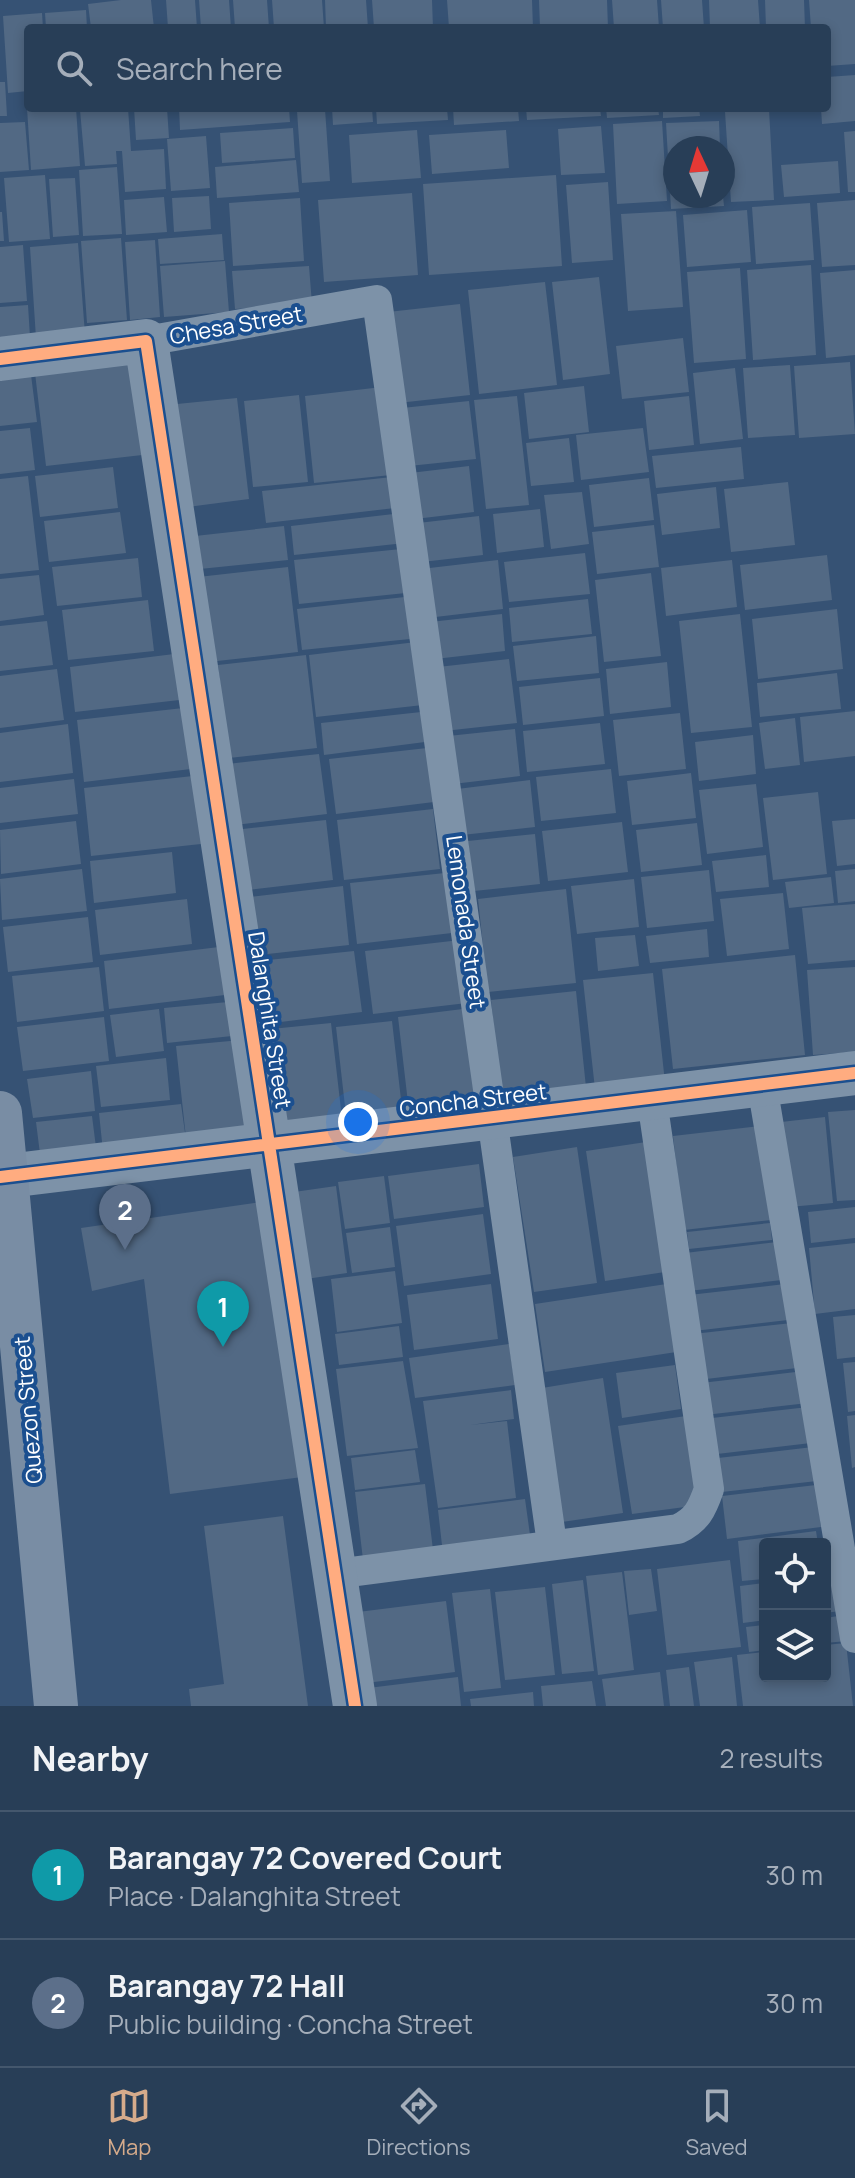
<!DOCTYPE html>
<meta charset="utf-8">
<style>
body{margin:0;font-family:Manrope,sans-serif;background:#344961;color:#f1f3f6}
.controls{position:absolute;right:24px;bottom:24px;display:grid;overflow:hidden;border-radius:8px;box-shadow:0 4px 12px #0003}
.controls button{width:72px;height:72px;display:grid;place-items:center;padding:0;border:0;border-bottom:2px solid #44576d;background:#283e57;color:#f1f3f6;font:40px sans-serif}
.compass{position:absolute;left:663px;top:136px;width:72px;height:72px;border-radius:50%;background:#283e57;box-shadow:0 4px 12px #0003;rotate:356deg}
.you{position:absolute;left:358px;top:1122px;width:28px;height:28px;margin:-20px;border:6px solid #fff;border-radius:50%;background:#1a73e8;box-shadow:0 0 0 12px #1a73e833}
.badge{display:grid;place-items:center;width:52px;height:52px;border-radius:50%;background:#d6ab8b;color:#fff;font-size:26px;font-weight:700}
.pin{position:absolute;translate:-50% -66px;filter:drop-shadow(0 2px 4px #0008)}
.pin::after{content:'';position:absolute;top:42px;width:28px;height:24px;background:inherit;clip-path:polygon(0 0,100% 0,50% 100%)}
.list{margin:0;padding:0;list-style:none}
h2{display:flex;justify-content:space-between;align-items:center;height:104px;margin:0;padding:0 32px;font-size:34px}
h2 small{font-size:26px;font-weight:400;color:#a5aeba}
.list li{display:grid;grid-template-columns:52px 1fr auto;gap:24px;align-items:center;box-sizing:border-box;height:128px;padding:0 32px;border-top:2px solid #44576d}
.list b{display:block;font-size:30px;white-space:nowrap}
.list p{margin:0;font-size:26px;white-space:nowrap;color:#a5aeba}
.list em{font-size:26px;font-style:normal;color:#a5aeba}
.icon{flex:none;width:44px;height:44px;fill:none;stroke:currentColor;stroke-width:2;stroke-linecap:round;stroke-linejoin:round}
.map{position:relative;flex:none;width:855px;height:1706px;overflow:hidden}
.search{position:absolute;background:#283e57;box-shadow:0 4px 12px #0003;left:24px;right:24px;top:24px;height:88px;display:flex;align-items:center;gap:20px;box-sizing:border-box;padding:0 28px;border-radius:8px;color:#a5aeba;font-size:30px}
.sheet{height:360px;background:#283e57}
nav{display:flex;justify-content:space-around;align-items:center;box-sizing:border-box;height:112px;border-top:2px solid #44576d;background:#283e57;font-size:22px;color:#a5aeba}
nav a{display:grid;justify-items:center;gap:4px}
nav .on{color:#d6ab8b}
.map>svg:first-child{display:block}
</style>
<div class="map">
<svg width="855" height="1706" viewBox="0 0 855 1706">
<rect width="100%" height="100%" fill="#365274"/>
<path fill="#526984" d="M 121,0 L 151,0 L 154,28 L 91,28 L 88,4 Z
M 166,0 L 195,0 L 197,28 L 168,28 Z
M 199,0 L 229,0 L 231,28 L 201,28 Z
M 233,0 L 267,0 L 269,28 L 235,28 Z
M 272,0 L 322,0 L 324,28 L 274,28 Z
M 325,0 L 366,0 L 368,28 L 326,28 Z
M 372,0 L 432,0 L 433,28 L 374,28 Z
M 447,0 L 532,0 L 533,28 L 449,28 Z
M 539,0 L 607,0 L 608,28 L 540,28 Z
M 612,0 L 657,0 L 659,28 L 614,28 Z
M 661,0 L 702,0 L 704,28 L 663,28 Z
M 709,0 L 758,0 L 760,28 L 710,28 Z
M 765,0 L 804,0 L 805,28 L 766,28 Z
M 809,0 L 855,0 L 855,64 L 827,66 L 827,28 L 811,28 Z
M 86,10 L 87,28 L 46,28 L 45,13 Z
M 42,13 L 43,28 L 28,28 L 28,91 L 8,93 L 3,16 Z
M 855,75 L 855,121 L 822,124 L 821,108 L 827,108 L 827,77 Z
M 0,82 L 5,82 L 7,116 L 0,116 Z
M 27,108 L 76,108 L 80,166 L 31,170 Z
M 128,108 L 131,151 L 164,149 L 166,189 L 125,192 L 122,151 L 116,151 L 117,164 L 85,166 L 80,110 Z
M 134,108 L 167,108 L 169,138 L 136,140 Z
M 179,108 L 289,108 L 290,122 L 180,130 Z
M 332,108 L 372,108 L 373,122 L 333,125 Z
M 376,108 L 447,108 L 448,120 L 377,124 Z
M 453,108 L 518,108 L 519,121 L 454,125 Z
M 526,108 L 600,108 L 601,116 L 527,120 Z
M 606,108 L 658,108 L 659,115 L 607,118 Z
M 663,108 L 699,108 L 700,116 L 663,118 Z
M 325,109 L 330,181 L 302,183 L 297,111 Z
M 769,109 L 774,200 L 731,202 L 725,112 Z
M 662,121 L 667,201 L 617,204 L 613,124 Z
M 719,121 L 720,148 L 675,148 L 675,196 L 723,196 L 724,206 L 671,209 L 666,123 Z
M 25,122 L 29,170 L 0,172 L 0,123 Z
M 601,126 L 605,173 L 561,175 L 558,129 Z
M 293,128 L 295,158 L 222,163 L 220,133 Z
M 417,130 L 421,178 L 352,183 L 349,135 Z
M 506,130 L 509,168 L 432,174 L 429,135 Z
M 855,131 L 855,192 L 848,192 L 844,132 Z
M 206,136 L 210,188 L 171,191 L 167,139 Z
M 296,160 L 299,192 L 217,198 L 215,167 Z
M 838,161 L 840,193 L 784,197 L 781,165 Z
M 117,167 L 122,234 L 83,236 L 79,170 Z
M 45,175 L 50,239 L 9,242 L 4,178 Z
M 556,175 L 562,266 L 429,275 L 423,184 Z
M 75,178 L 79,235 L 53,237 L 49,179 Z
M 608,182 L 613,260 L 572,263 L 566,185 Z
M 412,193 L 418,275 L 324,282 L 318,200 Z
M 209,196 L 211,229 L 174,232 L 172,198 Z
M 164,197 L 167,232 L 126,235 L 124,200 Z
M 300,198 L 304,261 L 233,266 L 229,203 Z
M 855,200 L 855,265 L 822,267 L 817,203 Z
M 810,203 L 814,260 L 756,264 L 752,207 Z
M 747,210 L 751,262 L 687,267 L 683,215 Z
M 676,211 L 683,307 L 628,311 L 621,214 Z
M 0,212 L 2,212 L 4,241 L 0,241 Z
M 222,234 L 224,260 L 160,264 L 158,239 Z
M 121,238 L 127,320 L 87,323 L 81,241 Z
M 155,240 L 160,317 L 130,320 L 125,242 Z
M 78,243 L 85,334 L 36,338 L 30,247 Z
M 23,245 L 27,301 L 0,303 L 0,247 Z
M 225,261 L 229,312 L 164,317 L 160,266 Z
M 811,265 L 816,355 L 753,360 L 747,270 Z
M 309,266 L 312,304 L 235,309 L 232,271 Z
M 740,268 L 746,359 L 694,363 L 687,272 Z
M 855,270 L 855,355 L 826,358 L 820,273 Z
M 599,277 L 610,374 L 563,380 L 552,282 Z
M 545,282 L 557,385 L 479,394 L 468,290 Z
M 460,304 L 470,395 L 398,403 L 388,312 Z
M 28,305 L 31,353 L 0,355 L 0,307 Z
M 683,338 L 689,392 L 622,399 L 616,346 Z
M 140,360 L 151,454 L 46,466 L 35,373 Z
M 850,362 L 855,434 L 799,438 L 794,366 Z
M 790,365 L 795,435 L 748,438 L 743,368 Z
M 30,367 L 37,422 L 0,426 L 0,370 Z
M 735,368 L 743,439 L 700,444 L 693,373 Z
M 584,386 L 589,432 L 529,439 L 524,393 Z
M 382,387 L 391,475 L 314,483 L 305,396 Z
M 299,395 L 308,482 L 253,487 L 244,401 Z
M 517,396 L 529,505 L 486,509 L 474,400 Z
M 689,396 L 694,445 L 649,450 L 644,401 Z
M 237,398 L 249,499 L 180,508 L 167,405 Z
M 469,401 L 476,459 L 409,466 L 402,408 Z
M 30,428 L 35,470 L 0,474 L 0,431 Z
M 643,428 L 649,472 L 581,480 L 576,435 Z
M 569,438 L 574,482 L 531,486 L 526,443 Z
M 741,447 L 744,479 L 656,488 L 652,456 Z
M 469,466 L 474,512 L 415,519 L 410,473 Z
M 113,467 L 118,508 L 40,517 L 35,476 Z
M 28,476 L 39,570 L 0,574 L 0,479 Z
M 392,477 L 395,508 L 266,523 L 262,491 Z
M 649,478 L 654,520 L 594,527 L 589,485 Z
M 788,482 L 795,545 L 731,552 L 724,489 Z
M 716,487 L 720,528 L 662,535 L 657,494 Z
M 582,492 L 589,544 L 551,549 L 544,495 Z
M 540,509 L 544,547 L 497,553 L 493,514 Z
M 120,512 L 126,553 L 49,562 L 44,521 Z
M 402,513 L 405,543 L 294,555 L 291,526 Z
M 479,516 L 483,555 L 422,562 L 418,523 Z
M 654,525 L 659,567 L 597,574 L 592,532 Z
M 284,526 L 288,560 L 190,570 L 186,537 Z
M 401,549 L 406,593 L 299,604 L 294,560 Z
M 585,553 L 590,594 L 509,602 L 504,562 Z
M 827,555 L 832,600 L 745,610 L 740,565 Z
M 138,558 L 142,597 L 57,606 L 52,567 Z
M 498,560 L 503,609 L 427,618 L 421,569 Z
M 732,560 L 737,607 L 666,616 L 661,568 Z
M 288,567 L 298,652 L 208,662 L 198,577 Z
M 651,573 L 661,656 L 604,662 L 595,580 Z
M 39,575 L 44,615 L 0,621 L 0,579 Z
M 405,597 L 410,639 L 302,650 L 297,609 Z
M 588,599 L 592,634 L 512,642 L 509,608 Z
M 148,600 L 154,651 L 68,660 L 62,610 Z
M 837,609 L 843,669 L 758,679 L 752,619 Z
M 502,614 L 505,651 L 435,659 L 430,622 Z
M 740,614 L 752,727 L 691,733 L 679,621 Z
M 47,621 L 53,665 L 0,671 L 0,626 Z
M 596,636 L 599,673 L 517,681 L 513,646 Z
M 416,642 L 423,705 L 316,717 L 309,655 Z
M 182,653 L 188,699 L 75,712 L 70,667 Z
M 306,655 L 317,748 L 229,758 L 218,665 Z
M 509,659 L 517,723 L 444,731 L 438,667 Z
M 667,662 L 671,707 L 610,714 L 606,669 Z
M 57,669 L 64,720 L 0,728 L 0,676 Z
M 837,673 L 841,709 L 760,717 L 757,683 Z
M 600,678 L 604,716 L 523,725 L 519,687 Z
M 192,707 L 199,768 L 84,782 L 77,720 Z
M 855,711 L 855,756 L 804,762 L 800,717 Z
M 421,712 L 425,742 L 324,755 L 321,723 Z
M 680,713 L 686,769 L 619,776 L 613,720 Z
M 795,718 L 800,765 L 765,769 L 759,723 Z
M 600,723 L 605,764 L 527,772 L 523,731 Z
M 68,724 L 73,773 L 0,782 L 0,733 Z
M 515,729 L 520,776 L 453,784 L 448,736 Z
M 753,735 L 756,774 L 699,781 L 695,742 Z
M 427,748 L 434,802 L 336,814 L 329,759 Z
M 319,754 L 327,814 L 235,825 L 227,764 Z
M 611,769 L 616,813 L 541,821 L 536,777 Z
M 691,773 L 696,818 L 632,825 L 627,781 Z
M 202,775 L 210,843 L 91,856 L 84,788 Z
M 74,779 L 78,814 L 0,823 L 0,788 Z
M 530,780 L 535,827 L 462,835 L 457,789 Z
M 756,784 L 763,847 L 707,854 L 699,790 Z
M 818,792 L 827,874 L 773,880 L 763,798 Z
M 433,809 L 440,869 L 344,880 L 337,820 Z
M 855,819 L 855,864 L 837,866 L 832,821 Z
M 326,820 L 333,880 L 240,891 L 234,830 Z
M 76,821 L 81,864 L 1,874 L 0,830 Z
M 622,822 L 628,872 L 548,881 L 542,831 Z
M 697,823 L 702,865 L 641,872 L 636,830 Z
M 535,834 L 540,884 L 474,891 L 468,841 Z
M 172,852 L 176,893 L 94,903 L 90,861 Z
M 766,855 L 769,887 L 716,892 L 712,861 Z
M 82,869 L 87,911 L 2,920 L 0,879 Z
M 855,869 L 855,901 L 838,903 L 835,871 Z
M 709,870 L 714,921 L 647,928 L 641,877 Z
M 445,873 L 452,933 L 357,944 L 350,883 Z
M 831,877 L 834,903 L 789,908 L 785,882 Z
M 634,879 L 639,927 L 577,934 L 571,886 Z
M 343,886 L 349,945 L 249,956 L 242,898 Z
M 566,889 L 576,983 L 488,992 L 478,899 Z
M 783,893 L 789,949 L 727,956 L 720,899 Z
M 187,899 L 192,944 L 100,955 L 95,910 Z
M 855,904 L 855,960 L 808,964 L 802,908 Z
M 88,917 L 93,962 L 8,972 L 3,927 Z
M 707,929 L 709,957 L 650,963 L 646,936 Z
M 635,935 L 639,966 L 598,971 L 595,938 Z
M 460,940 L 467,1003 L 373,1014 L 365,951 Z
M 219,947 L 225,995 L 109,1009 L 104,961 Z
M 354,951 L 362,1012 L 256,1025 L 249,962 Z
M 795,955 L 805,1055 L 673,1069 L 662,969 Z
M 99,967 L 104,1011 L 17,1022 L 12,976 Z
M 855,967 L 855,1052 L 813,1055 L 807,970 Z
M 653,973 L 665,1082 L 595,1089 L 583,980 Z
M 576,991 L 587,1097 L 502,1106 L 491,1000 Z
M 228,1002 L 232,1036 L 167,1043 L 164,1008 Z
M 471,1008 L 483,1112 L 410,1120 L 398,1017 Z
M 159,1009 L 164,1051 L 116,1057 L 110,1015 Z
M 104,1017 L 109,1061 L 23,1071 L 17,1027 Z
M 392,1021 L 403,1117 L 347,1124 L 336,1027 Z
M 331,1023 L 343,1127 L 273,1136 L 261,1030 Z
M 241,1040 L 253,1144 L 104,1161 L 99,1113 L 181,1104 L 187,1147 L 176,1046 Z
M 166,1058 L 170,1100 L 101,1107 L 96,1066 Z
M 91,1071 L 95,1111 L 33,1118 L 27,1079 Z
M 855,1110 L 855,1200 L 837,1201 L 828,1112 Z
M 92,1116 L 98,1163 L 42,1170 L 36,1122 Z
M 825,1117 L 833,1203 L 789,1207 L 781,1122 Z
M 760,1126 L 771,1220 L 684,1230 L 673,1136 Z
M 646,1142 L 665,1272 L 605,1281 L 586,1151 Z
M 577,1147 L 597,1283 L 534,1292 L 513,1157 Z
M 479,1164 L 484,1207 L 394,1219 L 388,1176 Z
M 384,1176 L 390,1223 L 345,1229 L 338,1182 Z
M 336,1186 L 347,1273 L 306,1279 L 294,1192 Z
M 275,1200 L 310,1476 L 170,1494 L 144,1279 L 92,1291 L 81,1228 Z
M 855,1207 L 855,1238 L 811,1243 L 808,1212 Z
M 483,1214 L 491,1274 L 404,1286 L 396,1226 Z
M 770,1223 L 772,1240 L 689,1249 L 687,1232 Z
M 390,1227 L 395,1267 L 352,1273 L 346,1233 Z
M 777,1242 L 782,1280 L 689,1291 L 685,1253 Z
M 855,1243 L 855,1309 L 815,1314 L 809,1248 Z
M 395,1271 L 402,1323 L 337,1332 L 331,1279 Z
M 673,1283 L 683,1351 L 545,1372 L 535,1304 Z
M 491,1284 L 498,1339 L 414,1350 L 407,1295 Z
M 785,1284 L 788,1320 L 694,1331 L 689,1295 Z
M 855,1315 L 855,1357 L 837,1359 L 833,1317 Z
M 792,1323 L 797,1368 L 698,1380 L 693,1334 Z
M 399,1326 L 403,1357 L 339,1365 L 335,1334 Z
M 509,1344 L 515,1385 L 415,1398 L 409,1358 Z
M 403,1361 L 418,1448 L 347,1456 L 336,1369 Z
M 855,1362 L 855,1411 L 848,1412 L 843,1363 Z
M 675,1365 L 681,1409 L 622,1418 L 616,1373 Z
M 804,1371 L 808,1403 L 705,1415 L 701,1383 Z
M 603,1378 L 623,1513 L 562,1522 L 542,1388 Z
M 511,1390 L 514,1419 L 470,1425 L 507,1421 L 516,1498 L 438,1508 L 423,1401 Z
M 808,1407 L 811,1443 L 717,1454 L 712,1418 Z
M 855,1415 L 855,1467 L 852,1468 L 847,1416 Z
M 686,1416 L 700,1505 L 632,1514 L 618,1426 Z
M 813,1447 L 817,1481 L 722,1492 L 718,1458 Z
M 415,1450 L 420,1482 L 355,1490 L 351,1458 Z
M 425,1484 L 434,1558 L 364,1568 L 355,1492 Z
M 816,1485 L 821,1527 L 727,1539 L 722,1496 Z
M 525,1499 L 531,1542 L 443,1554 L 438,1510 Z
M 283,1516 L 308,1706 L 191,1706 L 189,1689 L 224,1684 L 204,1526 Z
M 816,1531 L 818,1544 L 765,1544 L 765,1579 L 742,1581 L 738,1541 Z
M 730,1560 L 741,1647 L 667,1655 L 657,1569 Z
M 651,1569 L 657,1611 L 629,1615 L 624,1571 Z
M 622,1572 L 634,1670 L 598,1675 L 586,1576 Z
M 835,1575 L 840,1611 L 825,1613 L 825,1576 Z
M 583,1580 L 594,1671 L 562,1674 L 552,1584 Z
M 765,1583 L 765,1620 L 743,1623 L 740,1586 Z
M 545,1587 L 555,1675 L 505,1680 L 495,1592 Z
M 490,1589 L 501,1688 L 464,1692 L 452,1593 Z
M 446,1601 L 455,1672 L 366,1683 L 358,1612 Z
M 845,1615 L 847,1641 L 825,1643 L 825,1618 Z
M 765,1625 L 765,1650 L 749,1652 L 746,1627 Z
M 846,1643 L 853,1706 L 743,1706 L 737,1655 L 765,1652 L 765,1676 L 825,1676 L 825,1645 Z
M 732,1657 L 737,1706 L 700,1706 L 694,1662 Z
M 689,1667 L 694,1706 L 670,1706 L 666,1670 Z
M 660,1672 L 664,1706 L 606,1706 L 602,1679 Z
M 458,1677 L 461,1706 L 371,1706 L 368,1688 Z
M 592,1681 L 596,1706 L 543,1706 L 541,1686 Z
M 533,1692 L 534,1706 L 471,1706 L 470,1699 Z"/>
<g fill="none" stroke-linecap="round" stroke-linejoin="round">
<path stroke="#7d92a8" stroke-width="30" d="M 146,341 L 377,300 L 552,1544
M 762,1085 L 855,1638
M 335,1574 L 678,1529 C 697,1520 702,1509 709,1489 L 652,1100"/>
<path stroke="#7d92a8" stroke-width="44" d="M 0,359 L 146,341 L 355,1706
M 0,1177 L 855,1073"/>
<path stroke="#798da4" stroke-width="44" d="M 0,1113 L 56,1706"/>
<g stroke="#1b4f8f" stroke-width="17">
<path id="cycleway" d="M 0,359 L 146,341 L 355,1706
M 0,1177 L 855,1073"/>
</g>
<use href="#cycleway" stroke="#ffac80" stroke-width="12"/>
</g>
<g text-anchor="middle" stroke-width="8" stroke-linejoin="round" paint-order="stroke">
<g font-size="22" fill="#fff" stroke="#1b4f8f">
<text transform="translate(236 325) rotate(-10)" y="8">Chesa Street</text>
<text transform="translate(466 922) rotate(82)" y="8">Lemonada Street</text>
<text transform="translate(270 1020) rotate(81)" y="8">Dalanghita Street</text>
<text transform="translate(473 1100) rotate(-7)" y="8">Concha Street</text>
<text transform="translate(28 1410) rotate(-95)" y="8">Quezon Street</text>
</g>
</g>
</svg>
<div class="controls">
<button><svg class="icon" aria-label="locate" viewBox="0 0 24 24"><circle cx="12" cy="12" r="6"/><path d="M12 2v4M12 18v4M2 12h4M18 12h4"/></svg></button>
<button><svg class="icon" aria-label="layers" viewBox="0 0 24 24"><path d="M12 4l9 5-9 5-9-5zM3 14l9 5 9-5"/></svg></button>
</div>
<svg class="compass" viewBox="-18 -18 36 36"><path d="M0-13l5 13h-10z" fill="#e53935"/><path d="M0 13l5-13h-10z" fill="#a5aeba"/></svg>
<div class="you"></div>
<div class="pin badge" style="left:223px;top:1347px;background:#0f9aa8">1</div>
<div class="pin badge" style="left:125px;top:1250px;background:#5c6f8a">2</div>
<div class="search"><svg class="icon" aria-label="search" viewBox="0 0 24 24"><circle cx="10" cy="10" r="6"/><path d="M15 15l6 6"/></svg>Search here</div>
</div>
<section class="sheet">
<h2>Nearby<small>2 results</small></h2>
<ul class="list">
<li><span class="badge" style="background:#0f9aa8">1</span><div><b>Barangay 72 Covered Court</b><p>Place · Dalanghita Street</p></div><em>30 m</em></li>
<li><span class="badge" style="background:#5c6f8a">2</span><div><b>Barangay 72 Hall</b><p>Public building · Concha Street</p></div><em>30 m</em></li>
</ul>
</section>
<nav>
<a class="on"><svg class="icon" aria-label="map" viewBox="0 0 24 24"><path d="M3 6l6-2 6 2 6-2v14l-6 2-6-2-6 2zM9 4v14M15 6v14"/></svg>Map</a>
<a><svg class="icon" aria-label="directions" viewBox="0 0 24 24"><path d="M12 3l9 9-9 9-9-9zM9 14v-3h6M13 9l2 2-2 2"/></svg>Directions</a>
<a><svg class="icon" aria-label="saved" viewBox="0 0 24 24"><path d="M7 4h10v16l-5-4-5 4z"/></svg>Saved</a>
</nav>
